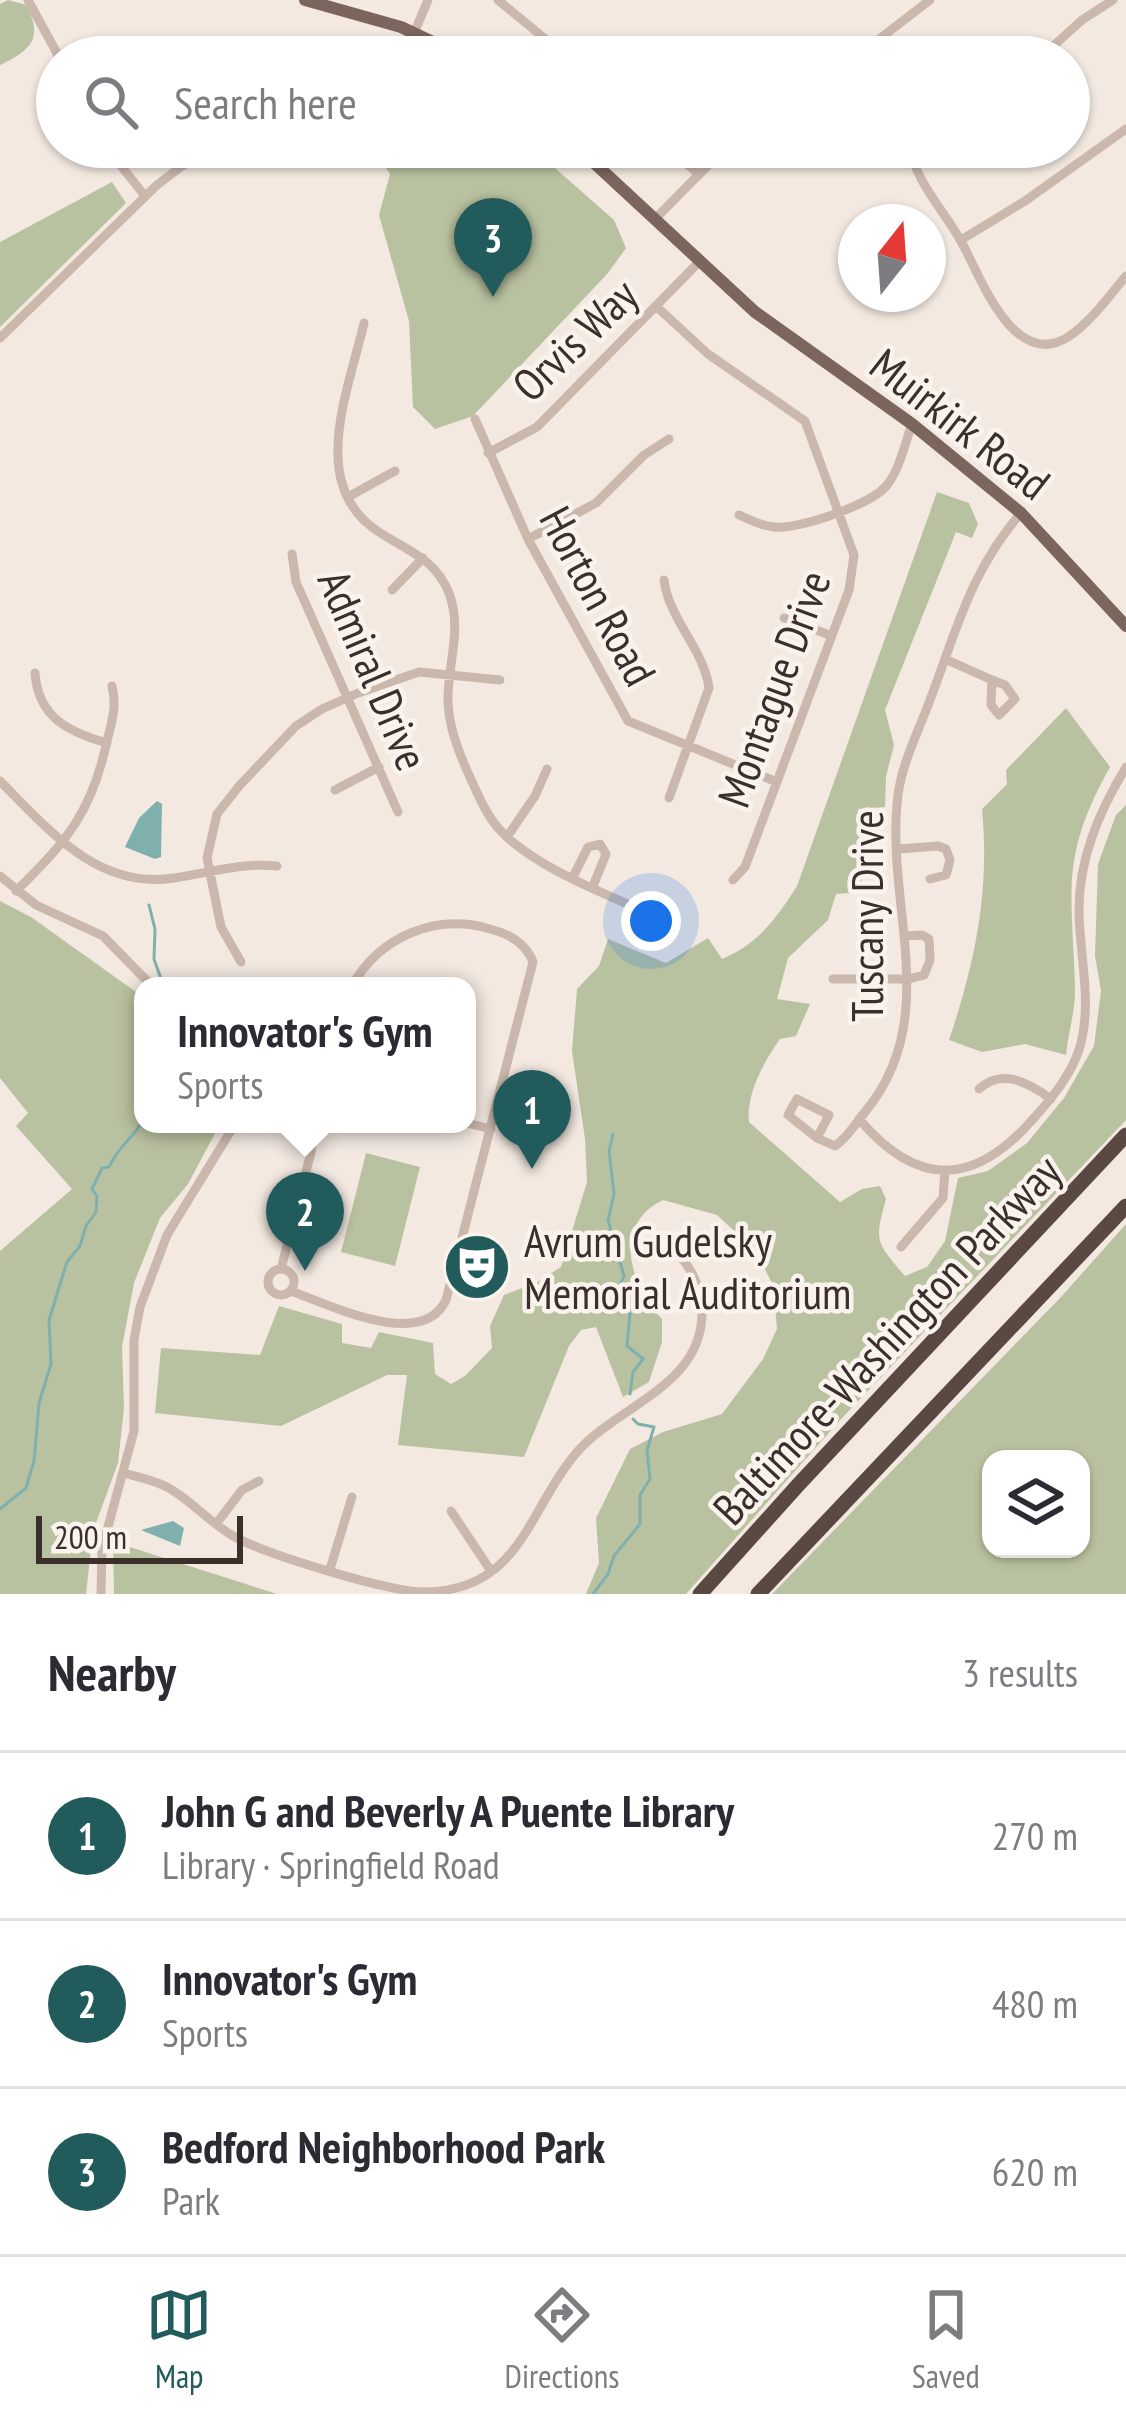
<!DOCTYPE html>
<meta charset="utf-8">
<style>
body{margin:0;font-family:"PT Sans Narrow",sans-serif;background:#f7f7f7;color:#2b2b33}
.controls{position:absolute;right:36px;bottom:36px;display:grid;overflow:hidden;border-radius:24px;box-shadow:0 3px 9px #0004}
.controls button{width:108px;height:108px;display:grid;place-items:center;padding:0;border:0;border-bottom:3px solid #e1e1e2;background:#fff;color:#2b2b33;font:60px sans-serif}
.compass{position:absolute;left:838px;top:204px;width:108px;height:108px;border-radius:50%;background:#fff;box-shadow:0 3px 9px #0004;rotate:17deg}
.scale{position:absolute;left:36px;bottom:30px;width:207px;box-sizing:border-box;padding-left:12px;border:6px solid #3a2f2b;border-top:0;font-size:33px;line-height:42px;white-space:nowrap;color:#3a2f2b;-webkit-text-stroke:9px #faf3ed;paint-order:stroke}
.you{position:absolute;left:651px;top:921px;width:42px;height:42px;margin:-30px;border:9px solid #fff;border-radius:50%;background:#1a73e8;box-shadow:0 0 0 18px #1a73e833}
.badge{display:grid;place-items:center;width:78px;height:78px;border-radius:50%;background:#215b5b;color:#fff;font-size:39px;font-weight:700}
.pin{position:absolute;translate:-50% -99px;filter:drop-shadow(0 3px 6px #0008)}
.pin::after{content:'';position:absolute;top:63px;width:42px;height:36px;background:inherit;clip-path:polygon(0 0,100% 0,50% 100%)}
.popup{position:absolute;left:134px;top:977px;width:342px;height:156px;box-sizing:border-box;display:grid;place-content:center;border-radius:24px;background:#fff;filter:drop-shadow(0 3px 9px #0005);font-size:39px;white-space:nowrap;color:#7c7c81}
.popup b{font-size:45px;color:#2b2b33}
.popup::after{content:'';position:absolute;left:50%;top:100%;margin-left:-24px;border:24px solid transparent;border-top-color:#fff}
.list{margin:0;padding:0;list-style:none}
h2{display:flex;justify-content:space-between;align-items:center;height:156px;margin:0;padding:0 48px;font-size:51px}
h2 small{font-size:39px;font-weight:400;color:#7c7c81}
.list li{display:grid;grid-template-columns:78px 1fr auto;gap:36px;align-items:center;box-sizing:border-box;height:168px;padding:0 48px;border-top:3px solid #e1e1e2}
.list b{display:block;font-size:45px;white-space:nowrap}
.list p{margin:0;font-size:39px;white-space:nowrap;color:#7c7c81}
.list em{font-size:39px;font-style:normal;color:#7c7c81}
.icon{flex:none;width:66px;height:66px;fill:none;stroke:currentColor;stroke-width:2;stroke-linecap:round;stroke-linejoin:round}
.map{position:relative;flex:none;width:1126px;height:1594px;overflow:hidden}
.search{position:absolute;background:#fff;box-shadow:0 3px 9px #0004;left:36px;right:36px;top:36px;height:132px;display:flex;align-items:center;gap:30px;box-sizing:border-box;padding:0 42px;border-radius:66px;color:#7c7c81;font-size:45px}
.sheet{height:660px;background:#fff}
nav{display:flex;justify-content:space-around;align-items:center;box-sizing:border-box;height:168px;border-top:3px solid #e1e1e2;background:#fff;font-size:33px;color:#7c7c81}
nav a{display:grid;justify-items:center;gap:6px}
nav .on{color:#215b5b}
.map>svg:first-child{display:block}
</style>
<div class="map">
<svg width="1126" height="1594" viewBox="0 0 1126 1594">
<rect width="100%" height="100%" fill="#f3e9e1"/>
<path fill="#b9c2a0" fill-rule="evenodd" d="M 8,0 L 26,5 C 44,38 31,50 0,65 L 0,4 Z
M 373,147 L 531,147 L 614,220 L 626,248 L 608,273 L 473,416 L 435,429 L 413,407 L 409,321 L 379,215 L 390,174 Z
M 112,182 L 126,203 L 0,327 L 0,242 Z
M 937,492 L 969,503 L 978,524 L 972,538 L 956,532 L 885,710 L 894,745 L 886,776 L 885,807 L 858,809 L 862,892 L 836,894 L 828,920 L 788,958 L 777,999 L 810,1004 L 796,1036 L 780,1039 C 764,1062 746,1093 749,1122 L 840,1202 L 862,1189 L 880,1186 L 886,1199 C 874,1242 876,1242 905,1276 L 927,1267 L 945,1241 L 958,1178 L 988,1171 L 1027,1143 L 1064,1098 L 1094,1046 L 1101,991 L 1095,956 L 1098,864 L 1116,815 L 1126,805 L 1126,1120 L 843,1417 L 686,1594 L 586,1594 L 599,1563 L 596,1518 L 630,1449 L 663,1432 L 722,1414 L 763,1359 L 777,1329 L 773,1285 L 755,1250 L 717,1215 L 663,1200 C 612,1224 629,1285 662,1319 L 662,1342 L 649,1382 L 623,1397 L 596,1327 L 581,1330 L 569,1346 L 524,1457 L 398,1445 L 407,1375 L 387,1375 L 281,1426 L 155,1413 L 161,1348 L 260,1355 L 279,1306 L 342,1324 L 342,1343 L 371,1348 L 379,1332 L 433,1343 L 435,1374 L 451,1384 L 465,1376 L 492,1348 L 490,1326 L 504,1295 L 538,1282 L 561,1267 L 587,1182 L 585,1139 L 572,1051 L 577,989 L 599,966 L 608,939 L 666,963 L 708,938 L 722,959 C 759,943 776,919 797,886 Z
M 1066,708 L 1110,767 C 1058,860 1073,892 1075,991 C 1075,1012 1068,1034 1066,1055 L 1025,1044 L 982,1052 L 949,1040 C 975,963 990,891 982,809 L 1007,784 L 1006,770 Z
M 0,901 L 31,917 L 143,997 L 143,1124 L 220,1124 L 188,1184 L 160,1218 L 134,1283 L 122,1347 L 124,1408 L 118,1463 L 93,1531 L 86,1594 L 0,1594 L 0,1251 L 72,1189 L 16,1126 L 28,1113 L 0,1078 Z
M 366,1153 L 420,1167 L 395,1266 L 341,1252 Z
M 1126,1224 L 1126,1594 L 772,1594 L 1061,1297 ZM 991,1459 L 1081,1459 L 1081,1549 L 991,1549 Z
M 113,1542 L 114,1542 L 277,1594 L 114,1594 Z"/>
<path fill="#80b0ae" d="M 157,801 L 162,804 L 161,857 L 155,859 L 125,847 L 139,818 Z
M 173,1521 L 184,1528 L 180,1546 L 141,1530 Z"/>
<g fill="none" stroke-linecap="round" stroke-linejoin="round">
<path stroke="#80b0ae" stroke-width="3" d="M 149,905 L 155,929 L 154,959 L 160,976
M 613,1134 L 609,1151 L 614,1194 L 608,1220 L 624,1276 L 613,1300 L 630,1314 L 627,1346 L 643,1359 L 633,1372 L 630,1394
M 0,1509 L 26,1488 L 34,1461 L 39,1403 L 51,1364 L 49,1320 L 67,1262 L 80,1246 L 86,1226 L 96,1212 L 97,1196 L 92,1189 L 102,1168 L 109,1167 C 118,1147 131,1140 143,1121
M 593,1594 L 608,1574 L 614,1556 L 640,1524 L 640,1495 L 650,1479 L 647,1450 L 654,1427 L 638,1424 L 633,1419"/>
<path stroke="#cbb8ac" stroke-width="9" d="M 28,0 L 59,57
M 498,0 L 567,57
M 404,57 L 428,0
M 856,57 L 930,0
M 1041,57 L 1082,20 L 1113,0
M 106,147 L 145,196
M 669,147 L 699,175
M 910,147 C 916,184 946,212 963,245 C 981,278 1014,371 1068,337 C 1090,323 1109,296 1126,276
M 655,219 L 726,147
M 961,240 L 1025,201 L 1126,129
M 657,307 L 708,354 L 805,421 L 854,555 L 849,590 L 745,867 L 733,880
M 364,323 C 349,390 305,488 382,534 C 409,551 436,560 449,593 C 463,630 447,665 448,702 C 449,727 458,750 468,773 C 477,792 485,813 499,829 C 532,866 605,894 651,914
M 0,338 L 157,185 L 182,166 L 220,147
M 475,419 L 528,539 L 628,721 L 777,782
M 488,453 L 537,427 L 698,263
M 348,497 L 395,471
M 739,515 C 750,520 762,526 774,527 C 798,530 873,504 887,485 C 900,469 905,443 912,424
M 528,539 L 596,503 L 644,455 L 669,439
M 292,554 L 296,582 L 398,812
M 664,580 C 669,620 704,649 709,688 L 669,798
M 392,590 L 423,558
M 784,618 L 832,636
M 945,659 L 992,680 L 991,705 L 999,715 L 1015,699 L 1005,685 L 992,680
M 35,673 C 38,717 68,732 107,743
M 0,781 C 49,830 98,890 174,878 C 209,873 241,862 277,866
M 335,790 L 379,767
M 507,837 L 535,796 L 547,769
M 898,849 L 938,846 L 946,849 L 950,860 L 946,875 L 930,879
M 0,876 L 36,905 L 103,936 L 152,986
M 573,877 L 588,847 L 600,844 L 606,854 L 593,886
M 16,891 C 67,841 92,812 107,741 C 112,721 117,707 112,686
M 241,962 L 221,927 L 207,858 L 217,814 L 240,785 L 296,726 L 322,709 L 358,693 L 419,672 L 500,680
M 833,979 L 909,979 L 924,975 L 930,960 L 929,939 L 922,935 L 905,936
M 979,1089 C 1002,1068 1028,1082 1051,1099
M 859,1119 C 919,1190 976,1185 1034,1118 C 1052,1098 1070,1076 1079,1050 C 1093,1005 1080,959 1079,913 C 1078,860 1099,812 1126,767
M 467,1123 L 491,1129
M 817,1138 L 829,1115 L 797,1099 L 788,1115 L 817,1138 L 819,1139 L 835,1146 C 848,1137 855,1124 865,1112 C 944,1017 884,903 898,795 C 902,763 919,730 930,700 C 957,629 970,572 1021,513
M 901,1247 L 943,1198 L 945,1170
M268 1282a13 13 0 1 1 26 0a13 13 0 1 1-26 0Z
M 281,1269 L 311,1152 L 314,1124
M 291,1291 C 330,1305 422,1351 446,1300 L 533,962 C 526,943 510,934 490,929 C 436,913 380,936 352,986
M 124,1473 C 138,1477 154,1480 167,1487 C 191,1500 209,1522 233,1536 C 265,1554 391,1593 426,1592 C 522,1590 528,1508 578,1451 C 619,1405 701,1386 702,1314 C 702,1292 694,1272 680,1256
M 451,1511 L 491,1571
M 216,1524 L 242,1490 L 259,1481
M 330,1569 L 352,1497
M 101,1594 L 102,1549 L 134,1431 L 134,1340 L 140,1307 L 167,1235 L 235,1124"/>
<path stroke="#7b655d" stroke-width="12" d="M 305,0 L 401,27 L 464,57
M 577,147 L 755,312 L 912,424 L 1021,513 L 1126,626"/>
<path stroke="#5a4842" stroke-width="15" d="M 700,1594 L 799,1484 L 1126,1135
M 758,1594 L 1126,1206"/>
</g>
<defs>
<g id="theatre-disc" transform="scale(3.45)"><circle r="9.5" fill="#215b5b" stroke="#faf3ed"/><path d="M-5-5.5Q0-4 5-5.5V0Q5 5 0 6Q-5 5-5 0ZM-3.3-2.5H-1v1.5H-3.3ZM1-2.5H3.3v1.5H1ZM-2.8 1Q0 5.5 2.8 1Z" fill="#fff"/></g>
</defs>
<g fill-rule="evenodd">
<use href="#theatre-disc" x="477" y="1267"/>
</g>
<g text-anchor="middle" stroke-width="9" stroke-linejoin="round" paint-order="stroke">
<g font-size="45" fill="#3a2f2b" stroke="#faf3ed">
<text transform="translate(575 340) rotate(-44)" y="16">Orvis Way</text>
<text transform="translate(960 424) rotate(38)" y="16">Muirkirk Road</text>
<text transform="translate(598 596) rotate(62)" y="16">Horton Road</text>
<text transform="translate(373 670) rotate(67)" y="16">Admiral Drive</text>
<text transform="translate(774 689) rotate(-70)" y="16">Montague Drive</text>
<text transform="translate(867 916) rotate(-90)" y="16">Tuscany Drive</text>
<text transform="translate(887 1340) rotate(-47)" y="16">Baltimore-Washington Parkway</text>
</g>
<g font-size="45" fill="#3a2f2b" stroke="#faf3ed" text-anchor="start">
<text x="524" y="1257">Avrum Gudelsky<tspan x="524" dy="52">Memorial Auditorium</tspan></text>
</g>
</g>
</svg>
<div class="controls">
<button><svg class="icon" aria-label="layers" viewBox="0 0 24 24"><path d="M12 4l9 5-9 5-9-5zM3 14l9 5 9-5"/></svg></button>
</div>
<svg class="compass" viewBox="-18 -18 36 36"><path d="M0-13l5 13h-10z" fill="#e53935"/><path d="M0 13l5-13h-10z" fill="#7c7c81"/></svg>
<div class="scale">200 m</div>
<div class="you"></div>
<div class="pin badge" style="left:532px;top:1169px">1</div>
<div class="pin badge" style="left:305px;top:1271px">2</div>
<div class="popup"><b>Innovator's Gym</b>Sports</div>
<div class="pin badge" style="left:493px;top:297px">3</div>
<div class="search"><svg class="icon" aria-label="search" viewBox="0 0 24 24"><circle cx="10" cy="10" r="6"/><path d="M15 15l6 6"/></svg>Search here</div>
</div>
<section class="sheet">
<h2>Nearby<small>3 results</small></h2>
<ul class="list">
<li><span class="badge">1</span><div><b>John G and Beverly A Puente Library</b><p>Library · Springfield Road</p></div><em>270 m</em></li>
<li><span class="badge">2</span><div><b>Innovator's Gym</b><p>Sports</p></div><em>480 m</em></li>
<li><span class="badge">3</span><div><b>Bedford Neighborhood Park</b><p>Park</p></div><em>620 m</em></li>
</ul>
</section>
<nav>
<a class="on"><svg class="icon" aria-label="map" viewBox="0 0 24 24"><path d="M3 6l6-2 6 2 6-2v14l-6 2-6-2-6 2zM9 4v14M15 6v14"/></svg>Map</a>
<a><svg class="icon" aria-label="directions" viewBox="0 0 24 24"><path d="M12 3l9 9-9 9-9-9zM9 14v-3h6M13 9l2 2-2 2"/></svg>Directions</a>
<a><svg class="icon" aria-label="saved" viewBox="0 0 24 24"><path d="M7 4h10v16l-5-4-5 4z"/></svg>Saved</a>
</nav>
